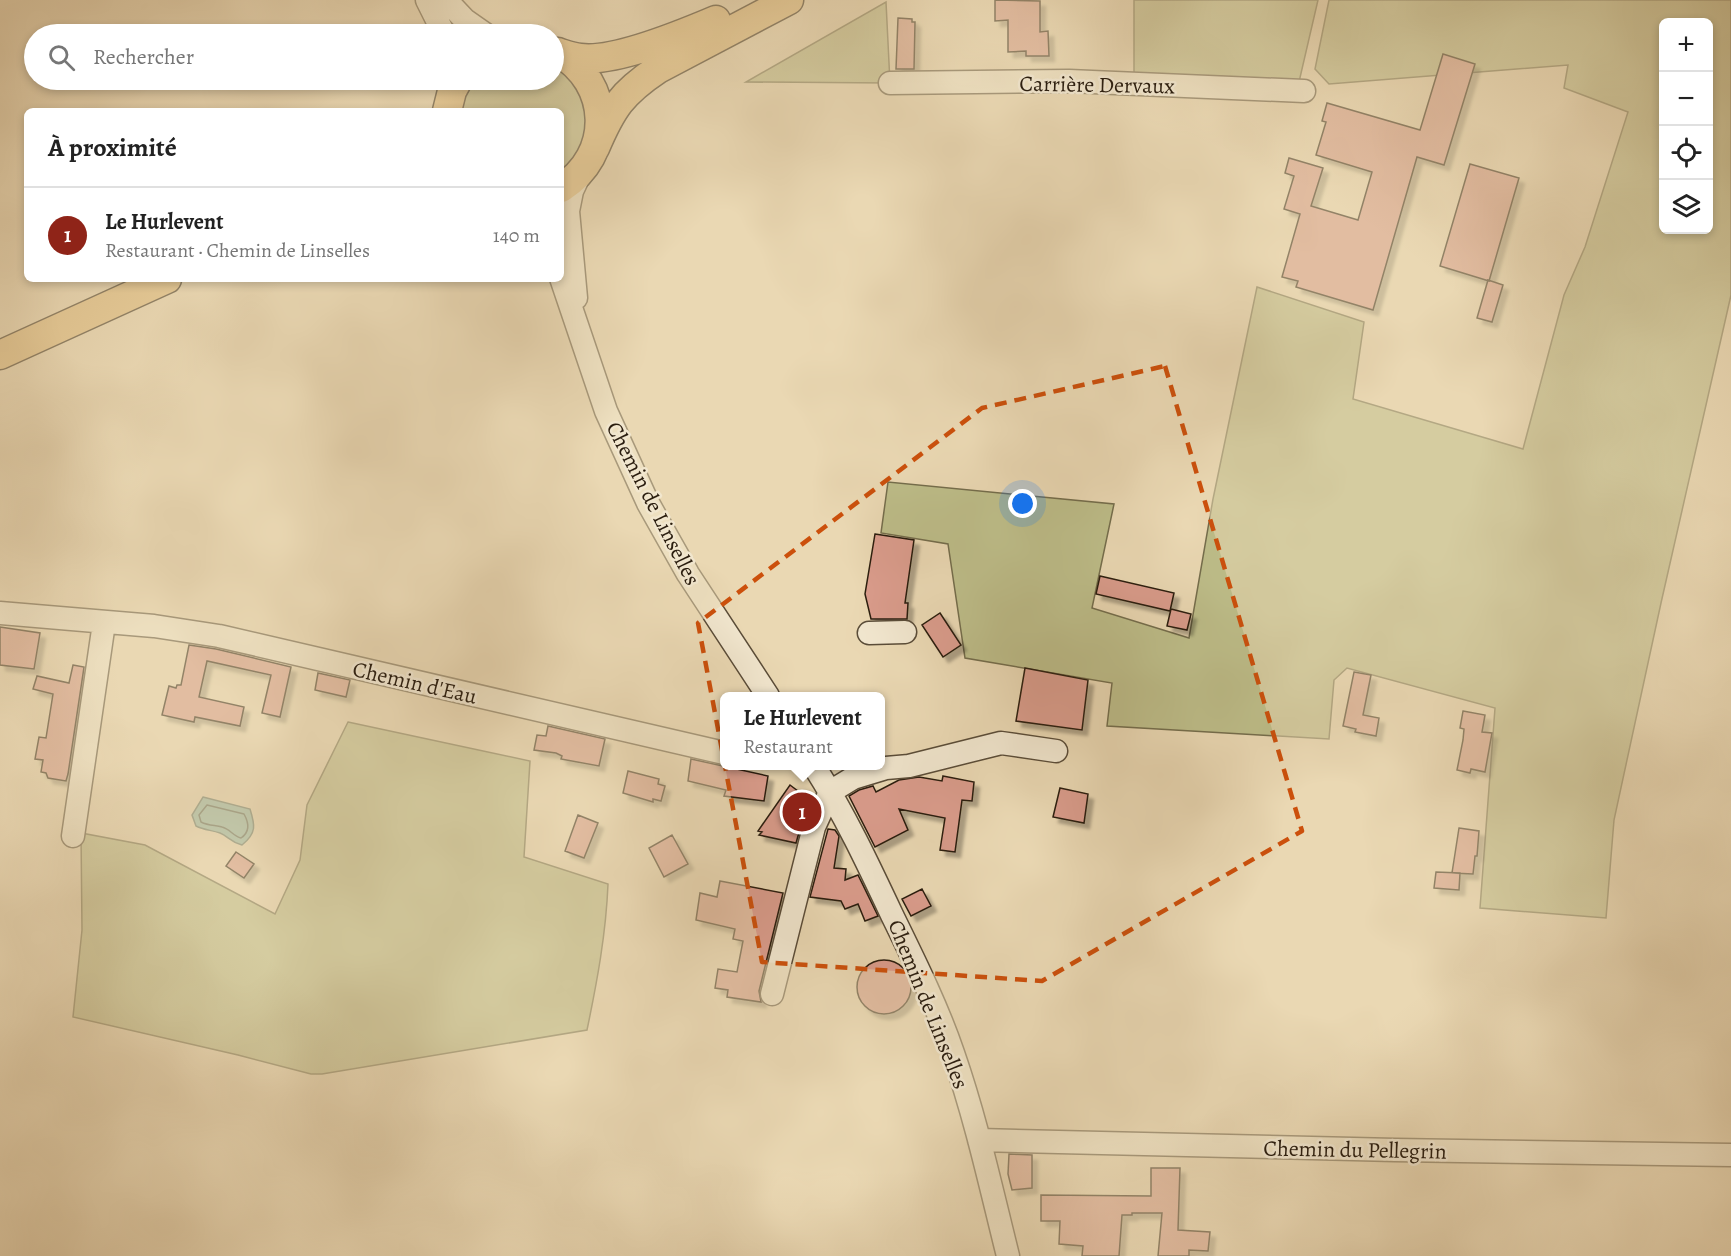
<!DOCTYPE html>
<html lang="fr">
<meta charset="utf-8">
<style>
body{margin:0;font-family:Alegreya,serif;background:#f2f2f2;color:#222}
.controls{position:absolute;right:18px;top:18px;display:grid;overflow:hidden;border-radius:9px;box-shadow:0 3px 9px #0003}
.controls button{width:54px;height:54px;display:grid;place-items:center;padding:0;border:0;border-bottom:2px solid #e0e0e0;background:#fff;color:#222;font:30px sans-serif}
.you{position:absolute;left:1023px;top:504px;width:21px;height:21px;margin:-15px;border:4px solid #fff;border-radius:50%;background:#1a73e8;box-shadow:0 0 0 9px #1a73e833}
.badge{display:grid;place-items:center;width:39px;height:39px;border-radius:50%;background:#8f2418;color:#fff;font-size:20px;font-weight:700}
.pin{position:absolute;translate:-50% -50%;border:3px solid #fff;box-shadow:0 2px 6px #0006}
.popup{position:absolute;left:720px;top:692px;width:165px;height:78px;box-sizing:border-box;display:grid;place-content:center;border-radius:9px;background:#fff;filter:drop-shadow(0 2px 4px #0005);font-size:20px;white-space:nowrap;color:#767676}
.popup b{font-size:22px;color:#222}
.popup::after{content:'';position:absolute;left:50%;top:100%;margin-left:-12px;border:12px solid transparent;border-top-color:#fff}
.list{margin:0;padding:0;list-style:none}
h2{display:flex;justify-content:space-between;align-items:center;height:78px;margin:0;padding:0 24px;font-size:26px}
h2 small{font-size:20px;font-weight:400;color:#767676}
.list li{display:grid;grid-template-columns:39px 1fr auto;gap:18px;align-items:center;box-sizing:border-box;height:96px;padding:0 24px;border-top:2px solid #e0e0e0}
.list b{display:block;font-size:22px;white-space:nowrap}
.list p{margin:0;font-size:20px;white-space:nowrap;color:#767676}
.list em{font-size:20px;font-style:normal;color:#767676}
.icon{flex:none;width:33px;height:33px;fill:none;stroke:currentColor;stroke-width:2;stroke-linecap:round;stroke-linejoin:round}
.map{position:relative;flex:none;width:1731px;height:1256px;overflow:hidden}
.search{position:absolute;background:#fff;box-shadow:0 3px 9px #0003;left:24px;top:24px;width:540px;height:66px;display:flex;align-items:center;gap:15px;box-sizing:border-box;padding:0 21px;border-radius:33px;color:#767676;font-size:22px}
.panel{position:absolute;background:#fff;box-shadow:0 3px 9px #0003;left:24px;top:108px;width:540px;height:174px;border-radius:9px}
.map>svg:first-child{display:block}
</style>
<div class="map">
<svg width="1731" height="1256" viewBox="0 0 1731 1256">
<defs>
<filter id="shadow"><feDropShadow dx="5.5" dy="5.5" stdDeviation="1.5" flood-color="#0004"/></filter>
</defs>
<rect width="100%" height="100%" fill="#ead8b3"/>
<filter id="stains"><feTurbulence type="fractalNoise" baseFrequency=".00333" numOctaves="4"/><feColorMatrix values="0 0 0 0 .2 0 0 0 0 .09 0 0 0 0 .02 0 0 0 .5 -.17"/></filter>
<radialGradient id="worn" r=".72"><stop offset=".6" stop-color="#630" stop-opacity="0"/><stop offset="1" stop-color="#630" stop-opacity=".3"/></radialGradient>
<path fill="#bdbd89" stroke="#746d4c" stroke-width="1.5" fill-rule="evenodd" d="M 1134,0 L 1318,0 L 1299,82 L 1134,76 Z
M 1329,0 L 1731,0 L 1731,295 L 1661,603 L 1614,820 L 1606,918 L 1480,908 L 1495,708 L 1347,668 L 1334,680 L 1329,739 L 1107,726 L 1112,683 L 965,658 L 948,544 L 881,533 L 888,482 L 1114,504 L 1092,608 L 1189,638 L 1213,499 L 1257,287 L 1364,322 L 1353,399 L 1523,449 L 1564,295 L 1585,247 L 1628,112 L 1564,88 L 1568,65 L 1329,84 L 1315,69 ZM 1664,22 L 1708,22 L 1708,230 L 1664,230 Z
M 886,2 L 890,83 L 746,82 Z
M 554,64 L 576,83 L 587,109 L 583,147 L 561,174 L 561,111 L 461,111 L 465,96 L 476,80 L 554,80 Z
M 348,722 L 530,761 L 524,857 L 608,884 C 606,934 597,982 587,1030 L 322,1074 L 311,1074 L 238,1055 L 73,1017 L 82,930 L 81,833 L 145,845 L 275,914 L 300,860 L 307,805 Z"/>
<path fill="#98baa9" stroke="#6c7b6b" stroke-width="1.5" d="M 203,797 L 250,809 C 255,825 257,833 242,845 C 230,842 228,836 220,833 C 211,830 204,830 196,826 L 192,815 Z"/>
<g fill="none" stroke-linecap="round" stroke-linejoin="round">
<path stroke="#616c5c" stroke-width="1.5" d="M 207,805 L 244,814 C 249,823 250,832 241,838 C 233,836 230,829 222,827 C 215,825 209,826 201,822 L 199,815 Z"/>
</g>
<path fill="#da9c8c" stroke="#2a1d0f" stroke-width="1.5" filter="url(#shadow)" d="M 995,0 L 1040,1 L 1040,32 L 1048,31 L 1049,56 L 1026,56 L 1026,51 L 1008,52 L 1008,20 L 995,21 Z
M 898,18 L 912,19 L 912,22 L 915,22 L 914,69 L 896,69 Z
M 1443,54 L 1475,64 L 1444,165 L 1417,157 L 1373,310 L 1296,287 L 1298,281 L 1282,277 L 1300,214 L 1284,209 L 1294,176 L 1285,173 L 1289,158 L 1323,168 L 1311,206 L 1358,220 L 1372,172 L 1316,155 L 1326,122 L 1322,121 L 1327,103 L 1420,130 Z
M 1470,164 L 1519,178 L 1489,281 L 1440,266 Z
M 1488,280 L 1503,285 L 1492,322 L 1477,318 Z
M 875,534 L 914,540 L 905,603 L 908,603 L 907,619 L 871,619 L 865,594 Z
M 1100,576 L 1174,593 L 1170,611 L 1096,594 Z
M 1171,609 L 1191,614 L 1187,630 L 1167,626 Z
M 940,613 L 961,645 L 943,657 L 922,625 Z
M 0,627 L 40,633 L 34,669 L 0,665 Z
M 189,645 L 216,649 L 291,667 L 280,717 L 262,713 L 271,675 L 207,661 L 199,697 L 244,707 L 240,726 L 195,717 L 194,722 L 162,715 L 169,686 L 176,688 L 177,685 L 181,685 Z
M 73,665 L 84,667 L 68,774 L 66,781 L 48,778 L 46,773 L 41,772 L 43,760 L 35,759 L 39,737 L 46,738 L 53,694 L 33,689 L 37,676 L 69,683 Z
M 1025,668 L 1088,680 L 1082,730 L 1016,721 Z
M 1354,672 L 1371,675 L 1363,715 L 1379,718 L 1376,736 L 1355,732 L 1356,729 L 1343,726 Z
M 318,673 L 350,680 L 346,697 L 315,690 Z
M 1463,711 L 1485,715 L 1482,732 L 1492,733 L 1485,772 L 1471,769 L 1470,773 L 1457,770 L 1463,740 L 1464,729 L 1460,728 Z
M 548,726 L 605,739 L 599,766 L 561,759 L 562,756 L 556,753 L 534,750 L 537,735 L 546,736 Z
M 691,759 L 768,776 L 764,801 L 724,796 L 726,790 L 688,781 Z
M 628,771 L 659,779 L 658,784 L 665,786 L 661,801 L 653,799 L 653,802 L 623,793 Z
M 943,776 L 974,782 L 972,801 L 962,800 L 955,852 L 940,850 L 945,818 L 899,809 L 908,830 L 875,847 L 849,796 L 859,790 L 873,786 L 876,792 L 899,780 L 919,777 L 942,781 Z
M 790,785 L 811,801 L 802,822 L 796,843 L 759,835 L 762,832 L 758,831 Z
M 1060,788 L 1088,794 L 1084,823 L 1053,817 Z
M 578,815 L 598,823 L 584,858 L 565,851 Z
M 1459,828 L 1479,831 L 1477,856 L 1475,856 L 1473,874 L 1452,873 Z
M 828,829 L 835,830 L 839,836 L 834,868 L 846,869 L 845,880 L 858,875 L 878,916 L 865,921 L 858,904 L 845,909 L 841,901 L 810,897 Z
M 672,835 L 688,864 L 664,877 L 649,848 Z
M 236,852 L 254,864 L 244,878 L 226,866 Z
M 1436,872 L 1460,873 L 1459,890 L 1434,888 Z
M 720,881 L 783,893 L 759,991 L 761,1002 L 727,997 L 728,990 L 715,988 L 718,969 L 737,972 L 743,941 L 733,939 L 735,929 L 696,920 L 700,893 L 717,897 Z
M 922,889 L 931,906 L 911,916 L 902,899 Z
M857 987a27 27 0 1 1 54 0a27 27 0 1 1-54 0Z
M 1009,1154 L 1032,1155 L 1032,1188 L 1012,1190 L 1008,1174 Z
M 1151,1168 L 1180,1168 L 1178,1230 L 1210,1232 L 1208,1251 L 1189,1250 L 1189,1256 L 1158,1256 L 1162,1213 L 1132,1213 L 1132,1215 L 1122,1215 L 1119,1256 L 1082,1256 L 1083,1246 L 1059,1244 L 1060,1221 L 1041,1221 L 1041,1195 L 1151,1196 Z"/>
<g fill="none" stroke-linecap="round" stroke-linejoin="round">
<g stroke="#5a4c38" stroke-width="25">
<path id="minor" d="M 427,0 L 444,34
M 446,0 L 465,20 L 485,34
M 890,83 L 1069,81 L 1304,91
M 561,278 L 606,411 L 648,503 L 688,574 L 768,696
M 576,298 L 568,211 L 572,191 L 581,172
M 0,613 L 154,626 L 219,636 L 724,753
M 869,633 L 905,632
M 814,766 C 844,813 868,864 892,915 C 914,960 937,1006 953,1053 C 976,1119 991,1188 1008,1256
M 73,836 L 104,623
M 772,994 L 814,827 L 830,792 L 853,778 L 886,768 L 909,766 L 1001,743 L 1056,751
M 979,1140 L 1395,1150 L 1731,1155"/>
</g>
<g stroke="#2a1d0f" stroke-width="31">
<path id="major" d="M 557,52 C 564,54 572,57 580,58 C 614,63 683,34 716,20
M 558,52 C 612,83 614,155 561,188
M 447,111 L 452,91 L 458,80
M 595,148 C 612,108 622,93 658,69 L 789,0
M 0,355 L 167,279"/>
</g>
<use href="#minor" stroke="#f1e6ce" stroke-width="22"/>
<use href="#major" stroke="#e5bc7a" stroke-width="28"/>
</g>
<path d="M0 0H1731V1256H0ZM 1165,366 L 1302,831 L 1042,981 L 762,962 L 698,623 L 982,408 Z" fill="#ead8b3" fill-opacity=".55" fill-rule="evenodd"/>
<path fill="none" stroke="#cc500c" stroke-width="4.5" stroke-dasharray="12 8" stroke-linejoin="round" d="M 1165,366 L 1302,831 L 1042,981 L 762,962 L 698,623 L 982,408 Z"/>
<g text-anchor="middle" stroke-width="5" stroke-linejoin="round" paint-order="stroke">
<g font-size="22" fill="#2a1d0f" stroke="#f1e6ce">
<text transform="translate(1097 84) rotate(1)" y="8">Carrière Dervaux</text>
<text transform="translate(654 503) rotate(63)" y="8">Chemin de Linselles</text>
<text transform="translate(415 682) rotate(13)" y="8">Chemin d'Eau</text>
<text transform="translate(929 1004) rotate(68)" y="8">Chemin de Linselles</text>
<text transform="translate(1355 1149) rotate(1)" y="8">Chemin du Pellegrin</text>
</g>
</g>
<rect width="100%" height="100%" filter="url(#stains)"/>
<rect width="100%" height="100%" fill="url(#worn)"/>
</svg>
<div class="controls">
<button>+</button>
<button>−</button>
<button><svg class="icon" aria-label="locate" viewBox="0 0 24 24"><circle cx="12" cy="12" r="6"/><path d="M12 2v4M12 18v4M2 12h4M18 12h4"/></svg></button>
<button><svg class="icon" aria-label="layers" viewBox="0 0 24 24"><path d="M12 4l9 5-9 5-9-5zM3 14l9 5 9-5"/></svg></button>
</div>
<div class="you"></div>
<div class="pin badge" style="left:802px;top:812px">1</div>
<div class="popup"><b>Le Hurlevent</b>Restaurant</div>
<div class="search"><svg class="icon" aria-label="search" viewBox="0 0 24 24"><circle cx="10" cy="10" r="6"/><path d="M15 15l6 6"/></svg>Rechercher</div>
<section class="panel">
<h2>À proximité<small></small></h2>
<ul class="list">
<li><span class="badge">1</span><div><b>Le Hurlevent</b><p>Restaurant · Chemin de Linselles</p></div><em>140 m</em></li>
</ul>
</section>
</div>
